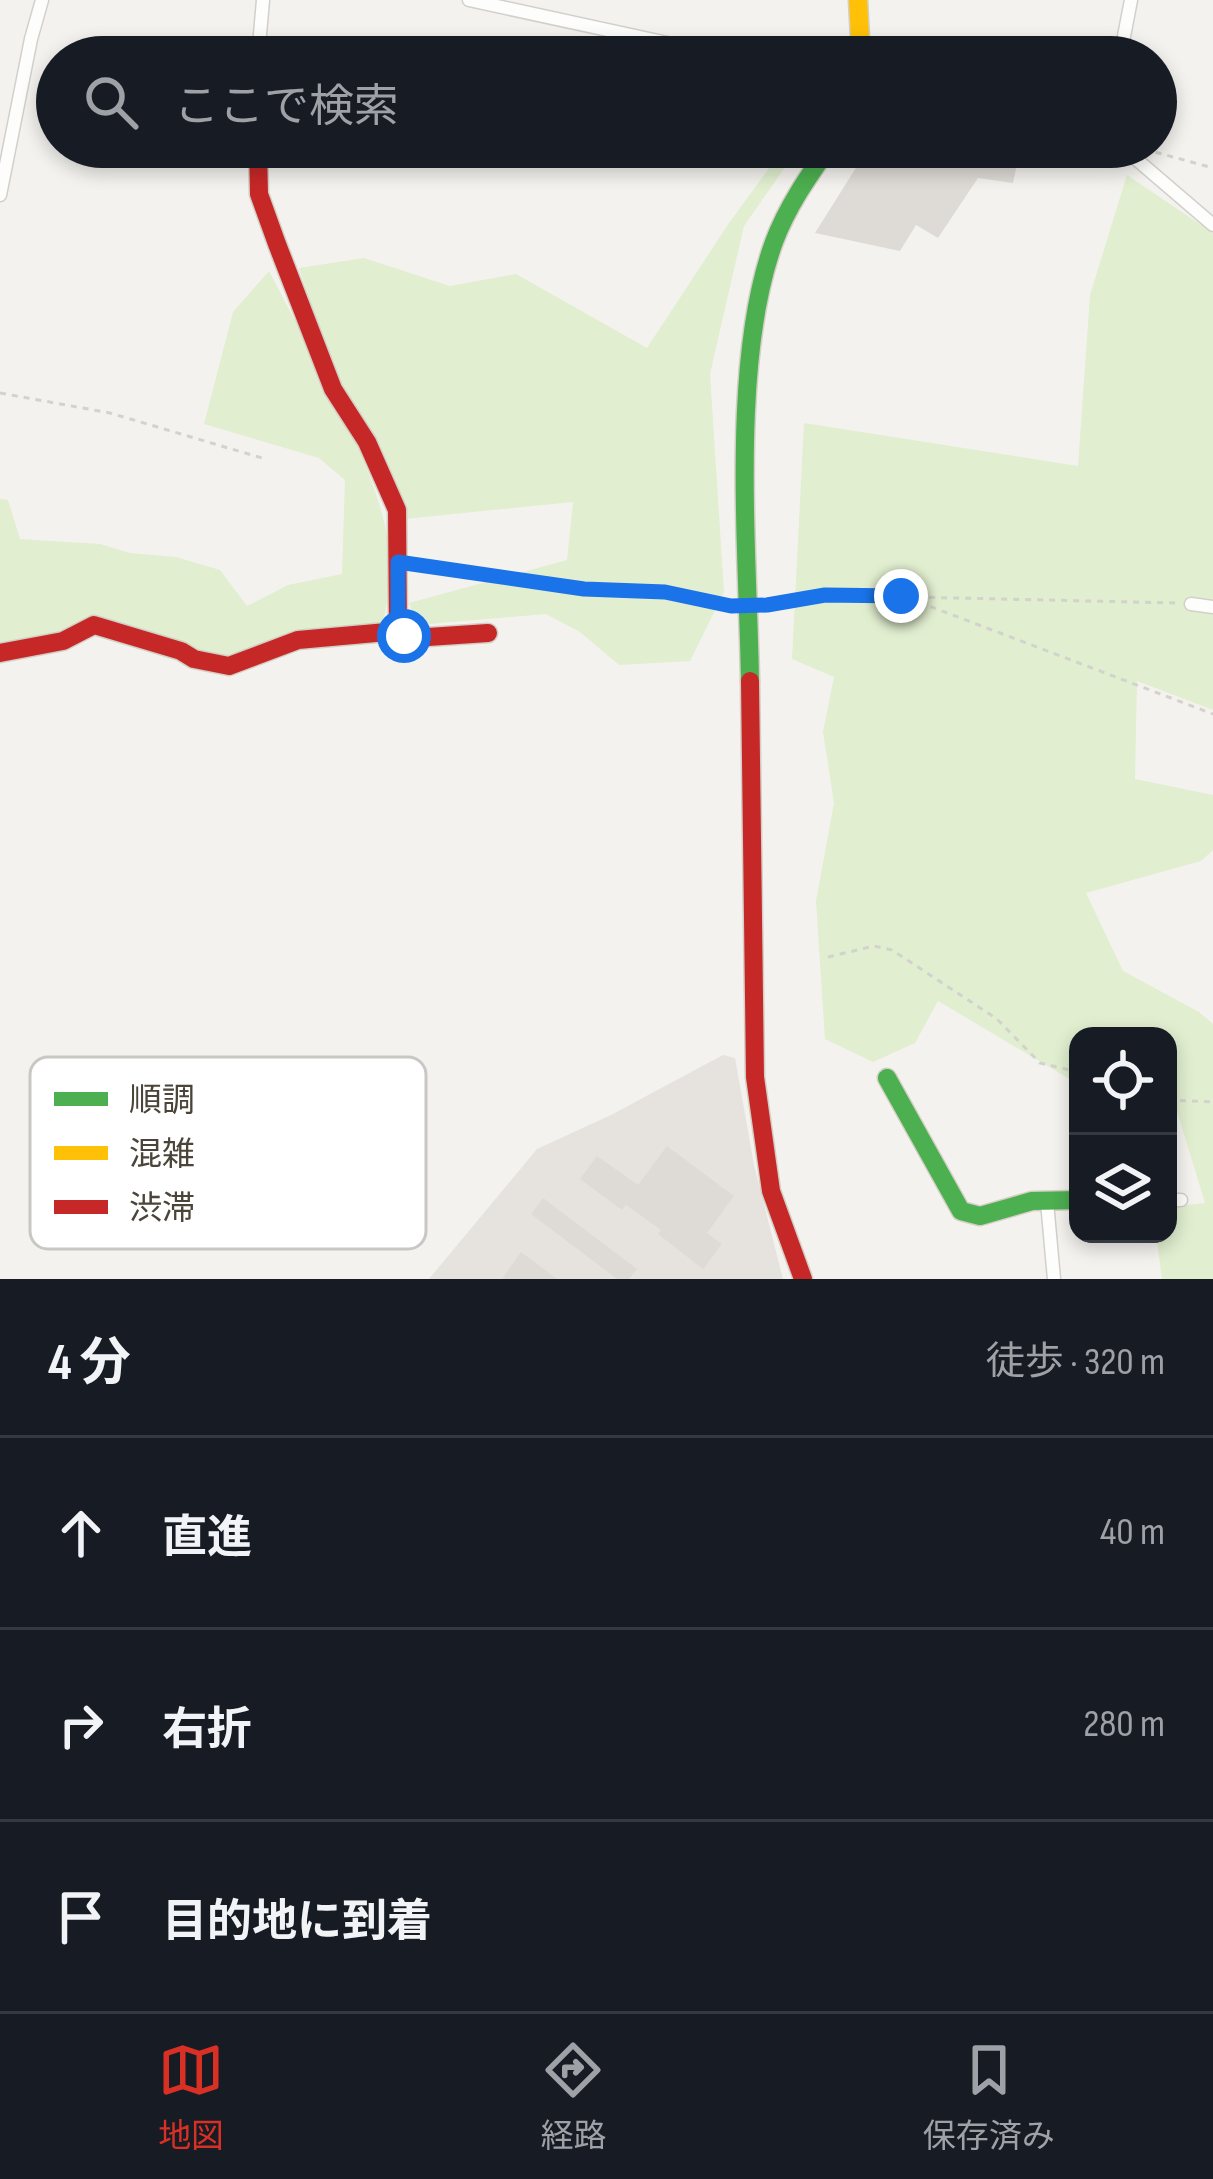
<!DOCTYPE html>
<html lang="ja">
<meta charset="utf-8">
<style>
body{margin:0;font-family:"Sofia Sans Condensed","Noto Sans JP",sans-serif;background:#242831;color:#f1f3f6}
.controls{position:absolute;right:36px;bottom:36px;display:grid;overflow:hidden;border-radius:24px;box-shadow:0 6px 18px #0003}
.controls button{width:108px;height:108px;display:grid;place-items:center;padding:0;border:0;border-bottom:3px solid #363941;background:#171b24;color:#f1f3f6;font:60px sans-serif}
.stop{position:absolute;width:36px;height:36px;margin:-27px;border:9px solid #1a73e8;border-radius:50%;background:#fff}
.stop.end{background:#1a73e8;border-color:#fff;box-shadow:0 3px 12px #0008}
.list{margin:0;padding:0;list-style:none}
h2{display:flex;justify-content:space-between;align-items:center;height:156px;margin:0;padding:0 48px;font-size:51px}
h2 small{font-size:39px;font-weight:400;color:#9ea1a6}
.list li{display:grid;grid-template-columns:78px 1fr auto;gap:36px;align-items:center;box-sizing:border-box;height:192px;padding:0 48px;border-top:3px solid #363941}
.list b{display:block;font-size:45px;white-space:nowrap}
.list em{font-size:39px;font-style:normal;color:#9ea1a6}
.icon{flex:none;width:66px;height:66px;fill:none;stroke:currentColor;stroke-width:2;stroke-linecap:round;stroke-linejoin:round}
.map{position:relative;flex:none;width:1213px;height:1279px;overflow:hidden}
.search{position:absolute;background:#171b24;box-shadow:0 6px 18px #0003;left:36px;right:36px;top:36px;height:132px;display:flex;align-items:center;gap:30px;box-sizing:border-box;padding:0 42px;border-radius:66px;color:#9ea1a6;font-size:45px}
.sheet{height:732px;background:#171b24}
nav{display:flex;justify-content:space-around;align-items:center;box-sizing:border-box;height:168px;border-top:3px solid #363941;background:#171b24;font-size:33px;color:#9ea1a6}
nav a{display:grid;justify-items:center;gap:6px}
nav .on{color:#d93025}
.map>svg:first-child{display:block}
</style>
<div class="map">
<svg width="1213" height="1279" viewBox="0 0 1213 1279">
<rect width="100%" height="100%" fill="#f4f2ee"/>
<path fill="#e6e2de" d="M 723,1055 L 735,1058 L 754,1165 L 783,1279 L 429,1279 L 537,1149 L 611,1115 Z"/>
<path fill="#e1eecf" d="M 783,149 L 797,150 L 744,226 L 710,374 L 724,592 L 690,661 L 619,665 L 580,632 L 546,614 L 417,625 L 409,603 L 567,560 L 573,502 L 405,519 L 336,382 L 299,268 L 364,258 L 450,286 L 516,274 L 647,348 L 729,223 Z
M 1127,175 L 1213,233 L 1213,710 L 1137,681 L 1135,779 L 1213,795 L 1213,850 L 1201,861 L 1086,893 L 1123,971 L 1199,1012 L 1213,1024 L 1213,1279 L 1162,1279 L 1156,1234 L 1168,1234 L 1168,1207 L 1205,1203 L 1176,1108 L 1168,1105 L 1168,1036 L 1078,1036 L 1078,1084 L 938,1001 L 915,1043 L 873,1062 L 825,1039 L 816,901 L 834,803 L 823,732 L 834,677 L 792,659 L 804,423 L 1078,466 L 1090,295 Z
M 269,271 C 311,354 393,485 391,578 C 390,593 385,609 383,624 L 225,659 L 96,618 L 60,635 L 0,647 L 0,499 L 8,500 L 20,539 L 100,544 L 130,553 L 176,557 L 220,570 L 247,606 L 288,585 L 342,574 L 345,480 L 319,458 L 204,424 L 233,312 Z"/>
<path fill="#dedbd6" d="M 869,147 L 1008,147 L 1020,150 L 1013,183 L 978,178 L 938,238 L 916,225 L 900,251 L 815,233 Z
M 667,1146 L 734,1196 L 707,1233 L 722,1244 L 703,1269 L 658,1234 L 661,1230 L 626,1205 L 622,1210 L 580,1179 L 597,1156 L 638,1185 Z
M 543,1198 L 637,1269 L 629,1279 L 617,1279 L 531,1214 Z
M 521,1252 L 557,1279 L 502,1279 Z"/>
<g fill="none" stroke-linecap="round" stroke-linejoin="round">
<g stroke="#d2d0cb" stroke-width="15">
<path id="street" d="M 469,0 L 732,57
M 258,57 L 263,0
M 1120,57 L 1131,0
M 1122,147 L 1213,225
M 0,195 L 31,39 L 42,0
M 1191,604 L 1213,607
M 1168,1200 L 1181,1200
M 1047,1202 L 1054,1279"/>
</g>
<g stroke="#d3cfc5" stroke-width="21">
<path id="fast" d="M 750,681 C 748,551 730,362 774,242 C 787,207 808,177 829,147
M 887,1078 L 961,1211 L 980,1216 L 1032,1201 L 1078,1200"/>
</g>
<g stroke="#d3cfc5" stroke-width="21">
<path id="slow" d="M 858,0 L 861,57"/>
</g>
<g stroke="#d3cfc5" stroke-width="21">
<path id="jam" d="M 258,147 L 259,194 L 277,244 L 333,389 L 367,442 L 397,510 L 398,631
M 0,653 L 63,641 L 94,625 L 181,651 L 194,659 L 229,666 L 298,640 L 398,631 L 413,638 L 488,633
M 750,681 L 755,1077 L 771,1191 L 803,1279"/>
</g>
<path stroke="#d3d2cc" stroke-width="3" stroke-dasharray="6 6" stroke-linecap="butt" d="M 1144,149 L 1213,168
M 0,393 L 110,413 L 262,458
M 411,564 L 584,589 L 665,591 L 734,606
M 908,598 L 1213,714
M 762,605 L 825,595 L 1177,603
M 828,957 L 874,946 L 892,950 L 997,1019 L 1040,1063 L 1078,1072
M 1168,1100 L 1213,1102"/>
<use href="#street" stroke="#fdfdfc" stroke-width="12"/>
<use href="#fast" stroke="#4caf50" stroke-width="18"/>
<use href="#slow" stroke="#ffc107" stroke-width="18"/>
<use href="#jam" stroke="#c62828" stroke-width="18"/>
</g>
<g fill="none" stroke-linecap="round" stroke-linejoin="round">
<path stroke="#1a73e8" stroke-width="15" d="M 404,636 L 398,632 L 398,562 L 584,589 L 665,592 L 731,606 L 767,605 L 825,595 L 901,596"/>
</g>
<rect x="30" y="1057" width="396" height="192" rx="18" fill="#fff" stroke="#c9c7c4" stroke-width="3"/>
<rect x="54" y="1092" width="54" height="14" fill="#4caf50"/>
<rect x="54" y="1146" width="54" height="14" fill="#ffc107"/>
<rect x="54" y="1200" width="54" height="14" fill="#c62828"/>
<g font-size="33" fill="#4b4439">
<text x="129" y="1111">順調</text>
<text x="129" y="1165">混雑</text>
<text x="129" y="1219">渋滞</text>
</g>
</svg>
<div class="controls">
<button><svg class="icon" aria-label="locate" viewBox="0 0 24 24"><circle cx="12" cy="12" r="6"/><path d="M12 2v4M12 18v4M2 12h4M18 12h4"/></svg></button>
<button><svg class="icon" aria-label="layers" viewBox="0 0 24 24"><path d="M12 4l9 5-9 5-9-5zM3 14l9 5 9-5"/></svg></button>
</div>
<div class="stop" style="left:404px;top:636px"></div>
<div class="stop end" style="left:901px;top:596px"></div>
<div class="search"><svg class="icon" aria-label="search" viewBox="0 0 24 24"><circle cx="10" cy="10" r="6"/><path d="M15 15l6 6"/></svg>ここで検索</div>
</div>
<section class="sheet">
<h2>4 分<small>徒歩 · 320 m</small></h2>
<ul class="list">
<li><svg class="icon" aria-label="ahead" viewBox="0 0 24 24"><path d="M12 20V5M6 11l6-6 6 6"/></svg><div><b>直進</b></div><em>40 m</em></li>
<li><svg class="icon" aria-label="right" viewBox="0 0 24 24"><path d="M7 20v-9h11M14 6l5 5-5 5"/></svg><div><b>右折</b></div><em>280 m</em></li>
<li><svg class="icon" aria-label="arrive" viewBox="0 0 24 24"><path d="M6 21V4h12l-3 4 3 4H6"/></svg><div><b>目的地に到着</b></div></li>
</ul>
</section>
<nav>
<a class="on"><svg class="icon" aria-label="map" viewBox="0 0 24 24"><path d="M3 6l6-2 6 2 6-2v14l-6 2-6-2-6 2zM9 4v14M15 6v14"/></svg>地図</a>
<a><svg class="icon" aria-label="directions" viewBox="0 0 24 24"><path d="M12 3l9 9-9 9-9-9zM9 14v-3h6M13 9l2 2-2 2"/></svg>経路</a>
<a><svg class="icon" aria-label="saved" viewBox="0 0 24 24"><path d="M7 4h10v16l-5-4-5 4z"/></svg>保存済み</a>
</nav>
